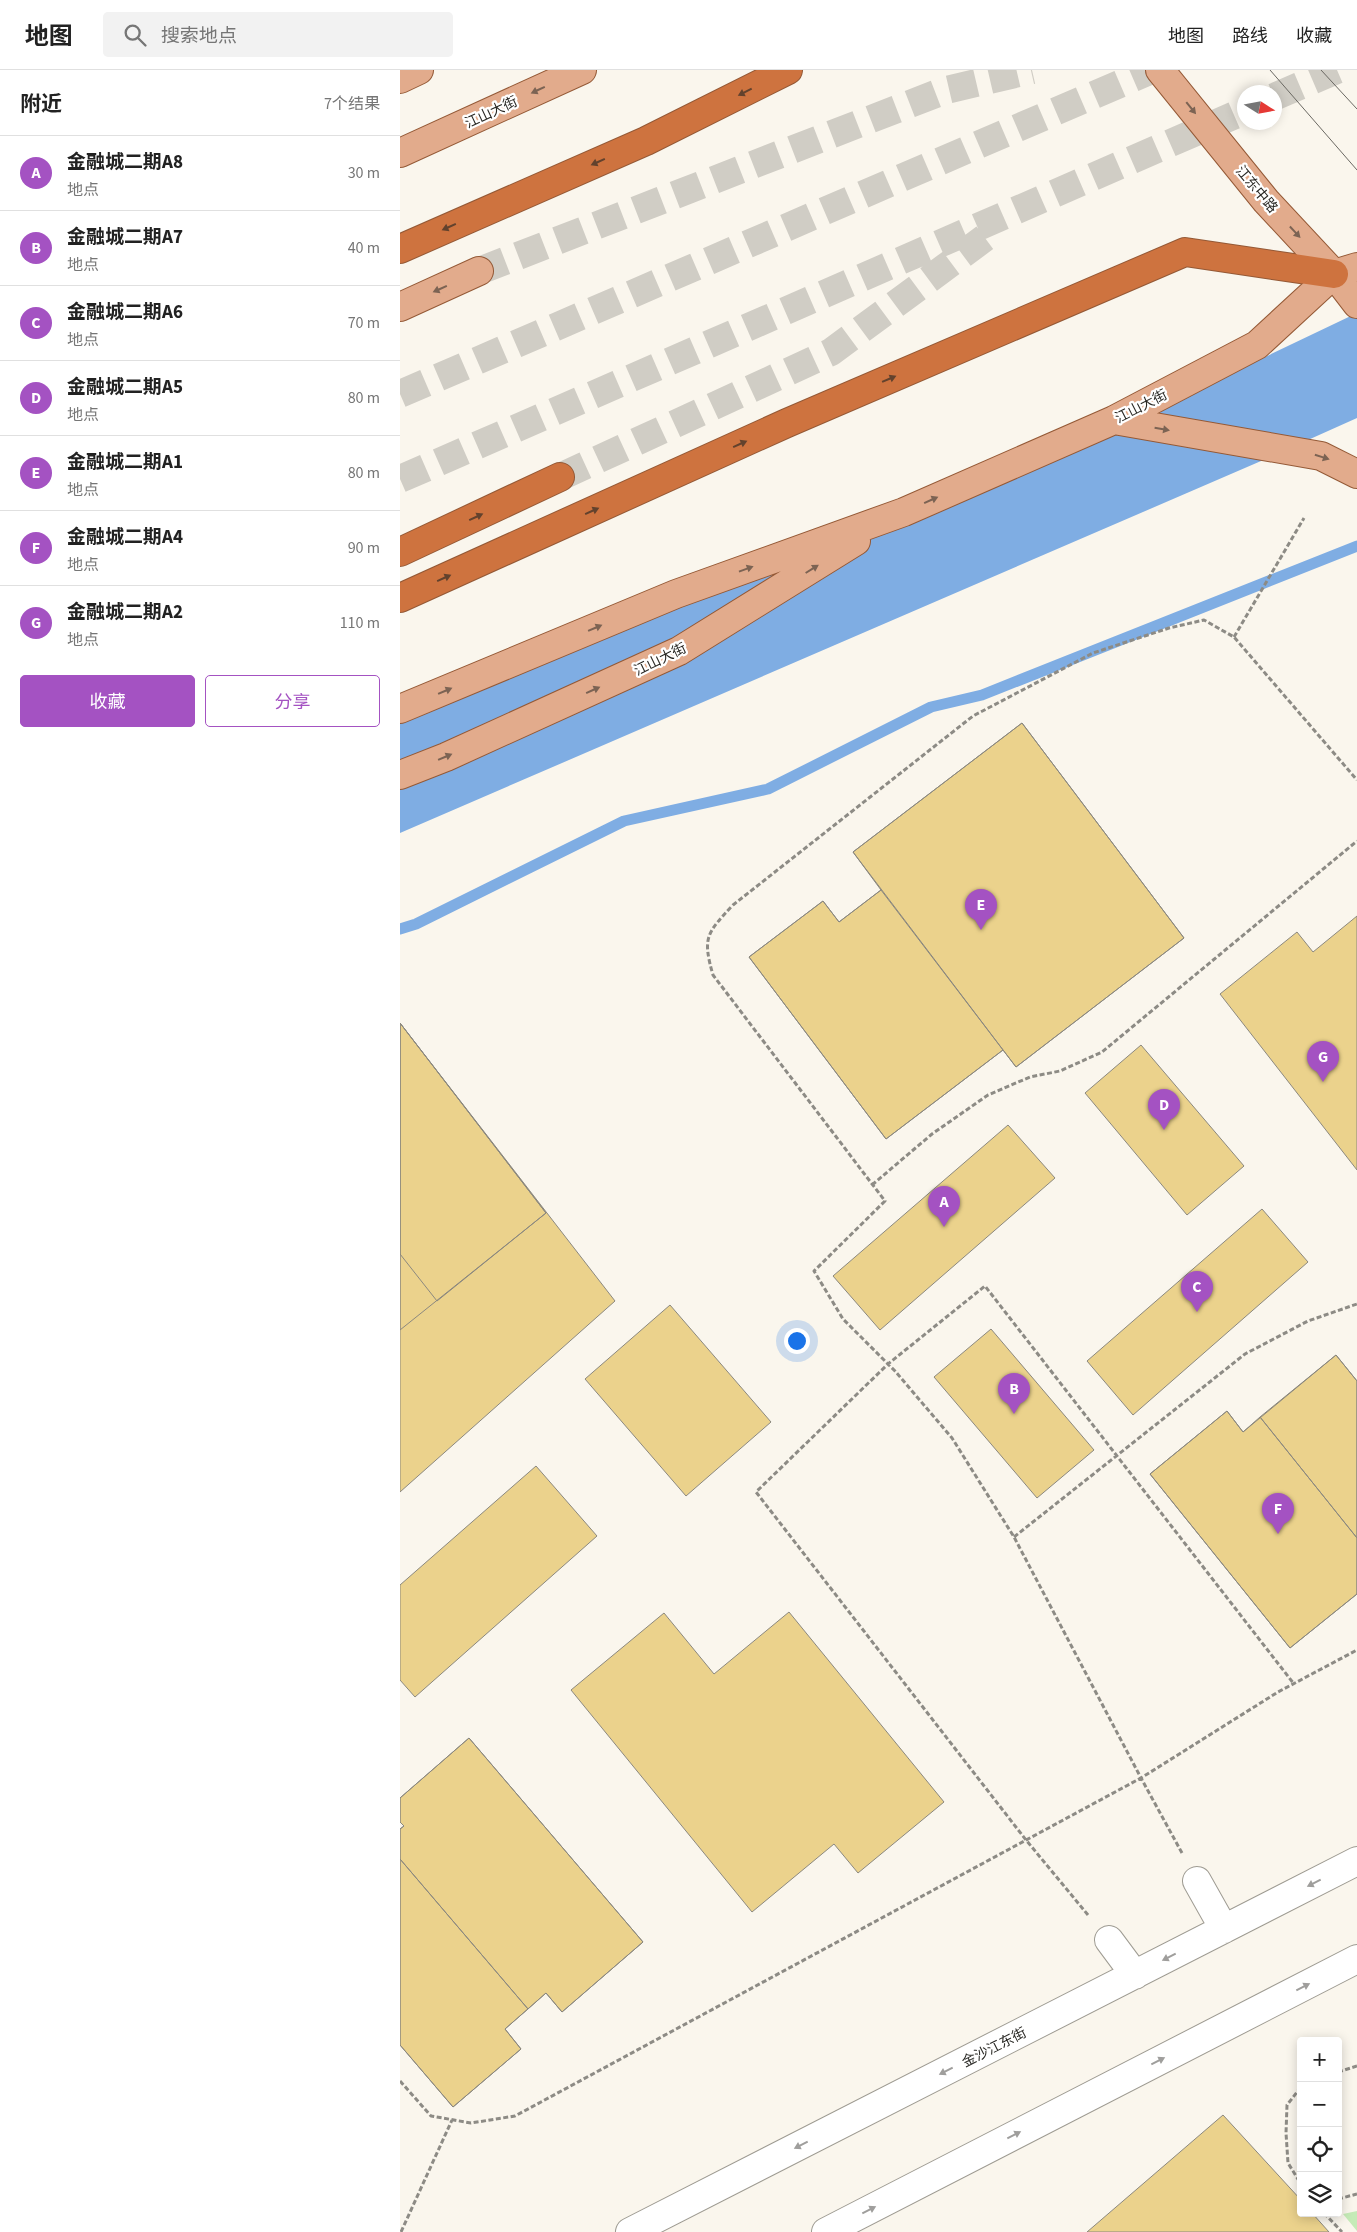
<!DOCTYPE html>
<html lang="zh">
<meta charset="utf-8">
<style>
body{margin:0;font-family:"Source Sans 3","Noto Sans SC",sans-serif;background:#f2f2f2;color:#222}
.controls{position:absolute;right:15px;bottom:15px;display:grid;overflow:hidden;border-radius:5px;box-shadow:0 2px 12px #0003}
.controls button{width:45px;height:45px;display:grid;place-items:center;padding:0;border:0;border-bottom:1px solid #e0e0e0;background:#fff;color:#222;font:25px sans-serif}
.compass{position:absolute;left:837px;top:15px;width:45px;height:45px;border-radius:50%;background:#fff;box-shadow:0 2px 12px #0003;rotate:101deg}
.you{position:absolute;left:396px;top:1270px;width:18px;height:18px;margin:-12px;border:4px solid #fff;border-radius:50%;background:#1a73e8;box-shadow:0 0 0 8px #1a73e833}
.badge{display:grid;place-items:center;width:32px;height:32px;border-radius:50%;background:#a452c2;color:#fff;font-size:16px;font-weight:700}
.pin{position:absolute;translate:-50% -41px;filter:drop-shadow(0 1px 2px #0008)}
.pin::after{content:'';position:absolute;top:26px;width:18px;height:15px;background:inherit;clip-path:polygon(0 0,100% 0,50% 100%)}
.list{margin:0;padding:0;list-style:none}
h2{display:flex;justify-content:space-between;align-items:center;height:65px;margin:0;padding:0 20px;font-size:21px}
h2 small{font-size:16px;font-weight:400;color:#767676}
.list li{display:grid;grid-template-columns:32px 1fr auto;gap:15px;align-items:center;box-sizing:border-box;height:75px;padding:0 20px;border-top:1px solid #e0e0e0}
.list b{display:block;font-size:19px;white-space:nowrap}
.list p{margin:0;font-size:16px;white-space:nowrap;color:#767676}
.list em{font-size:16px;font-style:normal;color:#767676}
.actions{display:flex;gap:10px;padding:15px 20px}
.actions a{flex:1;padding:11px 0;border:1px solid #a452c2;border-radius:5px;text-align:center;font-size:18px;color:#a452c2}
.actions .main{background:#a452c2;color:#fff}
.icon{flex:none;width:28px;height:28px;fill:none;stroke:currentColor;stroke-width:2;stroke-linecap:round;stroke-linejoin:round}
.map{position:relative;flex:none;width:957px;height:2162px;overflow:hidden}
header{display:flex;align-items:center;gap:30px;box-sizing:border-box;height:70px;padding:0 25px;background:#fff;border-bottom:1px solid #e0e0e0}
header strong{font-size:24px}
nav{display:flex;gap:28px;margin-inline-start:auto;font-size:18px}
.search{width:350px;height:45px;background:#f2f2f2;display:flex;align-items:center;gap:12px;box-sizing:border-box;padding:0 18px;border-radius:5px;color:#767676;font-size:19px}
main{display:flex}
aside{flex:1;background:#fff}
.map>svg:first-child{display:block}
</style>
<header>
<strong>地图</strong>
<div class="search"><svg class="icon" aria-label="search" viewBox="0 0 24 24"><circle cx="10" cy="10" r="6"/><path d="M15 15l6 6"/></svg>搜索地点</div>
<nav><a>地图</a><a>路线</a><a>收藏</a></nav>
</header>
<main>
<aside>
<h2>附近<small>7个结果</small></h2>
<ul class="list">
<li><span class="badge">A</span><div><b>金融城二期A8</b><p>地点</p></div><em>30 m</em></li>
<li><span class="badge">B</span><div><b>金融城二期A7</b><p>地点</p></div><em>40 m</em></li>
<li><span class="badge">C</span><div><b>金融城二期A6</b><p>地点</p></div><em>70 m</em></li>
<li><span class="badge">D</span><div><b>金融城二期A5</b><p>地点</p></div><em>80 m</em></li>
<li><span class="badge">E</span><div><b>金融城二期A1</b><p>地点</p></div><em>80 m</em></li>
<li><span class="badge">F</span><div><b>金融城二期A4</b><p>地点</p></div><em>90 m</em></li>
<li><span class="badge">G</span><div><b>金融城二期A2</b><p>地点</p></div><em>110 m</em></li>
</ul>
<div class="actions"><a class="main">收藏</a><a>分享</a></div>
</aside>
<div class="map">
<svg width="957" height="2162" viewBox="0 0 957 2162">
<rect width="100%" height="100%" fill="#faf6ed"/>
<path fill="#c5ebb7" d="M 957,2141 L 957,2161 L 943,2144 Z"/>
<path fill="#7fade3" d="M 957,243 L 957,348 L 868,388 L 0,763 L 0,646 L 819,309 Z"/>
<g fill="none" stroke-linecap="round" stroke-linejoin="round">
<path stroke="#7fade3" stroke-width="11" d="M 0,859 L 16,854 L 224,751 L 368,719 L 531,637 L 582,625 L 957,476"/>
</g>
<path fill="#ebd28c" stroke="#8b887f" d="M 622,653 L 784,868 L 616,997 L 603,980 L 486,1069 L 349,887 L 423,831 L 439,852 L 481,820 L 453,782 Z
M 622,653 L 784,868 L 616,997 L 453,782 Z
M 481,820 L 603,980 L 486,1069 L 349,887 L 423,831 L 439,852 Z
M 957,846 L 957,1100 L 820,924 L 897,862 L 913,882 Z
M 0,953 L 146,1143 L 0,1260 Z
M 0,953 L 146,1143 L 37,1231 L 0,1184 Z
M 0,953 L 215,1231 L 0,1422 Z
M 741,975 L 844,1096 L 787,1145 L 685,1023 Z
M 608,1055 L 655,1108 L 480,1260 L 433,1206 Z
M 862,1139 L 908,1192 L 733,1345 L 687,1291 Z
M 270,1235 L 371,1352 L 286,1426 L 185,1309 Z
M 591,1259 L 694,1380 L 637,1428 L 534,1307 Z
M 936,1285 L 957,1311 L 957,1524 L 890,1578 L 750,1404 L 827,1341 L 843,1362 Z
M 936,1285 L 957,1311 L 957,1468 L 860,1347 Z
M 827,1341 L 843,1362 L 860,1347 L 957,1468 L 957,1524 L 890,1578 L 750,1404 Z
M 136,1396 L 197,1466 L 15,1627 L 0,1610 L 0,1515 Z
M 389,1542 L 544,1732 L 458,1803 L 434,1774 L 352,1842 L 171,1620 L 264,1543 L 314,1604 Z
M 69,1668 L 243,1872 L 162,1942 L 146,1923 L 105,1959 L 121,1979 L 53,2037 L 0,1975 L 0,1759 L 4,1756 L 0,1752 L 0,1728 Z
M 69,1668 L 243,1872 L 162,1942 L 146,1923 L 128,1939 L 0,1789 L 0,1759 L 4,1756 L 0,1752 L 0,1728 Z
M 0,1789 L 128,1939 L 105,1959 L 121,1979 L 53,2037 L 0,1975 Z
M 823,2045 L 901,2130 L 901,2143 L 912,2143 L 929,2162 L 687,2162 Z"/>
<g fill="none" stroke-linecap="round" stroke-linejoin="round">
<path stroke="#d0cdc5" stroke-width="28" stroke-dasharray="28 14" stroke-linecap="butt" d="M 79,201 L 546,20 L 632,0"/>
<path stroke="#d0cdc5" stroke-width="28" stroke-dasharray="28 14" stroke-linecap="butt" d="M 874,27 L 937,0
M 0,324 L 752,0
M 160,407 L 431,282 L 590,164
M 0,409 L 844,41"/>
<g stroke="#9e9b92" stroke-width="30">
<path id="minor" d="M 797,1811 L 824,1859
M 709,1870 L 735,1905
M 230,2162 L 957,1791
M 426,2162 L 957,1889"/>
</g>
<g stroke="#945936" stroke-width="30">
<path id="major" d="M 760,0 L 866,131 L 934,204 L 957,234
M 0,9 L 19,0
M 0,83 L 182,0
M 0,237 L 79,201
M 714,350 L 921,386 L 957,404
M 0,639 L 276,524 L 504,442 L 714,350 L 857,275 L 934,204 L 957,197
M 0,705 L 46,687 L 279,581 L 456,471"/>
</g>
<g stroke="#945936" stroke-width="30">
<path id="highway" d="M 0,179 L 246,71 L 388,0
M 0,482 L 160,407
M 0,528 L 387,353 L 785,182 L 934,204"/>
</g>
<path stroke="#8d8b85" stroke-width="3" stroke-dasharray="5 2.5" stroke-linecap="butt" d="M 834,567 L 904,448
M 472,1115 L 532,1064 L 588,1025 L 630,1007 L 660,1001 L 702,982 L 957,771
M 614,1467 L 845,1284 L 908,1251 L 957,1234
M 782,1783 L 741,1708 L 878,1622 L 957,1580
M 688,1845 L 626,1770 L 356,1422 L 488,1294 L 585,1216 L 894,1614
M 938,2002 L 957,1996
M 0,2011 L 31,2046 L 71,2053 L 115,2046 L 741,1708 L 614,1467 L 552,1368 L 495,1301 L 443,1249 L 414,1201 L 485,1131 L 313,905 C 302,867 307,863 333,835 L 573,646 L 693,583 L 769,558 L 804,550 L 834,567 L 957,710
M 901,2017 L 887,2035 L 886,2063 L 888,2093 L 901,2114
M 938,2129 L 957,2124
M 924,2143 L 942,2162
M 1,2162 L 52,2050"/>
<use href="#minor" stroke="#fff" stroke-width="28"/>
<use href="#major" stroke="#e2ab8c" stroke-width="28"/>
<use href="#highway" stroke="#ce733f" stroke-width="28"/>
<path stroke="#6a6862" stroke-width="1" d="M 870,0 L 957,100
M 921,0 L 957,39"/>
</g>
<defs><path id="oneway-solid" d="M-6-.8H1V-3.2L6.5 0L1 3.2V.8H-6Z" transform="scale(1.25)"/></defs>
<g fill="#7c6353">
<use href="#oneway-solid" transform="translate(138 20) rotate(155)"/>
<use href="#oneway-solid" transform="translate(791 38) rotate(51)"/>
<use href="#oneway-solid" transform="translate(895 162) rotate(47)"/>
<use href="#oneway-solid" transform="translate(40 219) rotate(156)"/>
<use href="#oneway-solid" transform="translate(762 359) rotate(10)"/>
<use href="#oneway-solid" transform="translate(922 387) rotate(18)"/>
<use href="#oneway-solid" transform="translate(531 430) rotate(-24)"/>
<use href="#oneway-solid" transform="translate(346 499) rotate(-20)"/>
<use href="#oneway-solid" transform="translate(412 499) rotate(-32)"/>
<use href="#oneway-solid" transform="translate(195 558) rotate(-23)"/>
<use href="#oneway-solid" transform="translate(193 620) rotate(-24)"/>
<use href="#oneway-solid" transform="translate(45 621) rotate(-23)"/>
<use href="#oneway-solid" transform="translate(45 687) rotate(-23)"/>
</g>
<g fill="#63422d">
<use href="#oneway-solid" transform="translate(345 22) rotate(153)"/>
<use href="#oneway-solid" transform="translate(198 92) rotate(156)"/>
<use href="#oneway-solid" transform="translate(49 157) rotate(156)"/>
<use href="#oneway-solid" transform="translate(489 309) rotate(-23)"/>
<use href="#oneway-solid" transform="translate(340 374) rotate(-24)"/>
<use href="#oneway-solid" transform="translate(192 441) rotate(-24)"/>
<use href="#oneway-solid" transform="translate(76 447) rotate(-25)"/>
<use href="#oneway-solid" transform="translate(44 508) rotate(-24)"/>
</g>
<g fill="#9f9e9c">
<use href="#oneway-solid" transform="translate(914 1813) rotate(153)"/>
<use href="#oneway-solid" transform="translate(769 1887) rotate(153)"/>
<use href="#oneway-solid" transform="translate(903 1917) rotate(-27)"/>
<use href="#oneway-solid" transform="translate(758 1991) rotate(-27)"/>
<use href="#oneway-solid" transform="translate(546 2001) rotate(153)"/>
<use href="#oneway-solid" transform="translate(614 2065) rotate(-27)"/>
<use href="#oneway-solid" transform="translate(401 2075) rotate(153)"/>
<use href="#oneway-solid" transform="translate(469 2140) rotate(-27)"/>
</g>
<g text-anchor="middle" stroke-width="4.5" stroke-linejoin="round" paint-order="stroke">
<g font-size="14" fill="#292824" stroke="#fff">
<text transform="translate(91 42) rotate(-25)" y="5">江山大街</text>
<text transform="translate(857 119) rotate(50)" y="5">江东中路</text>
<text transform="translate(741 336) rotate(-27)" y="5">江山大街</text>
<text transform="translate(260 589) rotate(-26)" y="5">江山大街</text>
<text transform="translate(594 1977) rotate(-27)" y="5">金沙江东街</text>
</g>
</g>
</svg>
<div class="controls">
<button>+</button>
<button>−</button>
<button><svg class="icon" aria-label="locate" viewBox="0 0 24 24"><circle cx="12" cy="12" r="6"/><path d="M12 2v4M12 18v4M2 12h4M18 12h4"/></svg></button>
<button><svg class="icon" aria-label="layers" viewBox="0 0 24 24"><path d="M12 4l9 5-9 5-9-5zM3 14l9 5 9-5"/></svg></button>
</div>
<svg class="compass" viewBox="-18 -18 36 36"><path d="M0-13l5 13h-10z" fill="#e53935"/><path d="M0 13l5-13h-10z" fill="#767676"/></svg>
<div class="you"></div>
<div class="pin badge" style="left:544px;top:1157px">A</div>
<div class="pin badge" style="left:614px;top:1344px">B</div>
<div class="pin badge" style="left:797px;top:1242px">C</div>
<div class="pin badge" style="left:764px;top:1060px">D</div>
<div class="pin badge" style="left:581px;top:860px">E</div>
<div class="pin badge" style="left:878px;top:1464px">F</div>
<div class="pin badge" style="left:923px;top:1012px">G</div>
</div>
</main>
